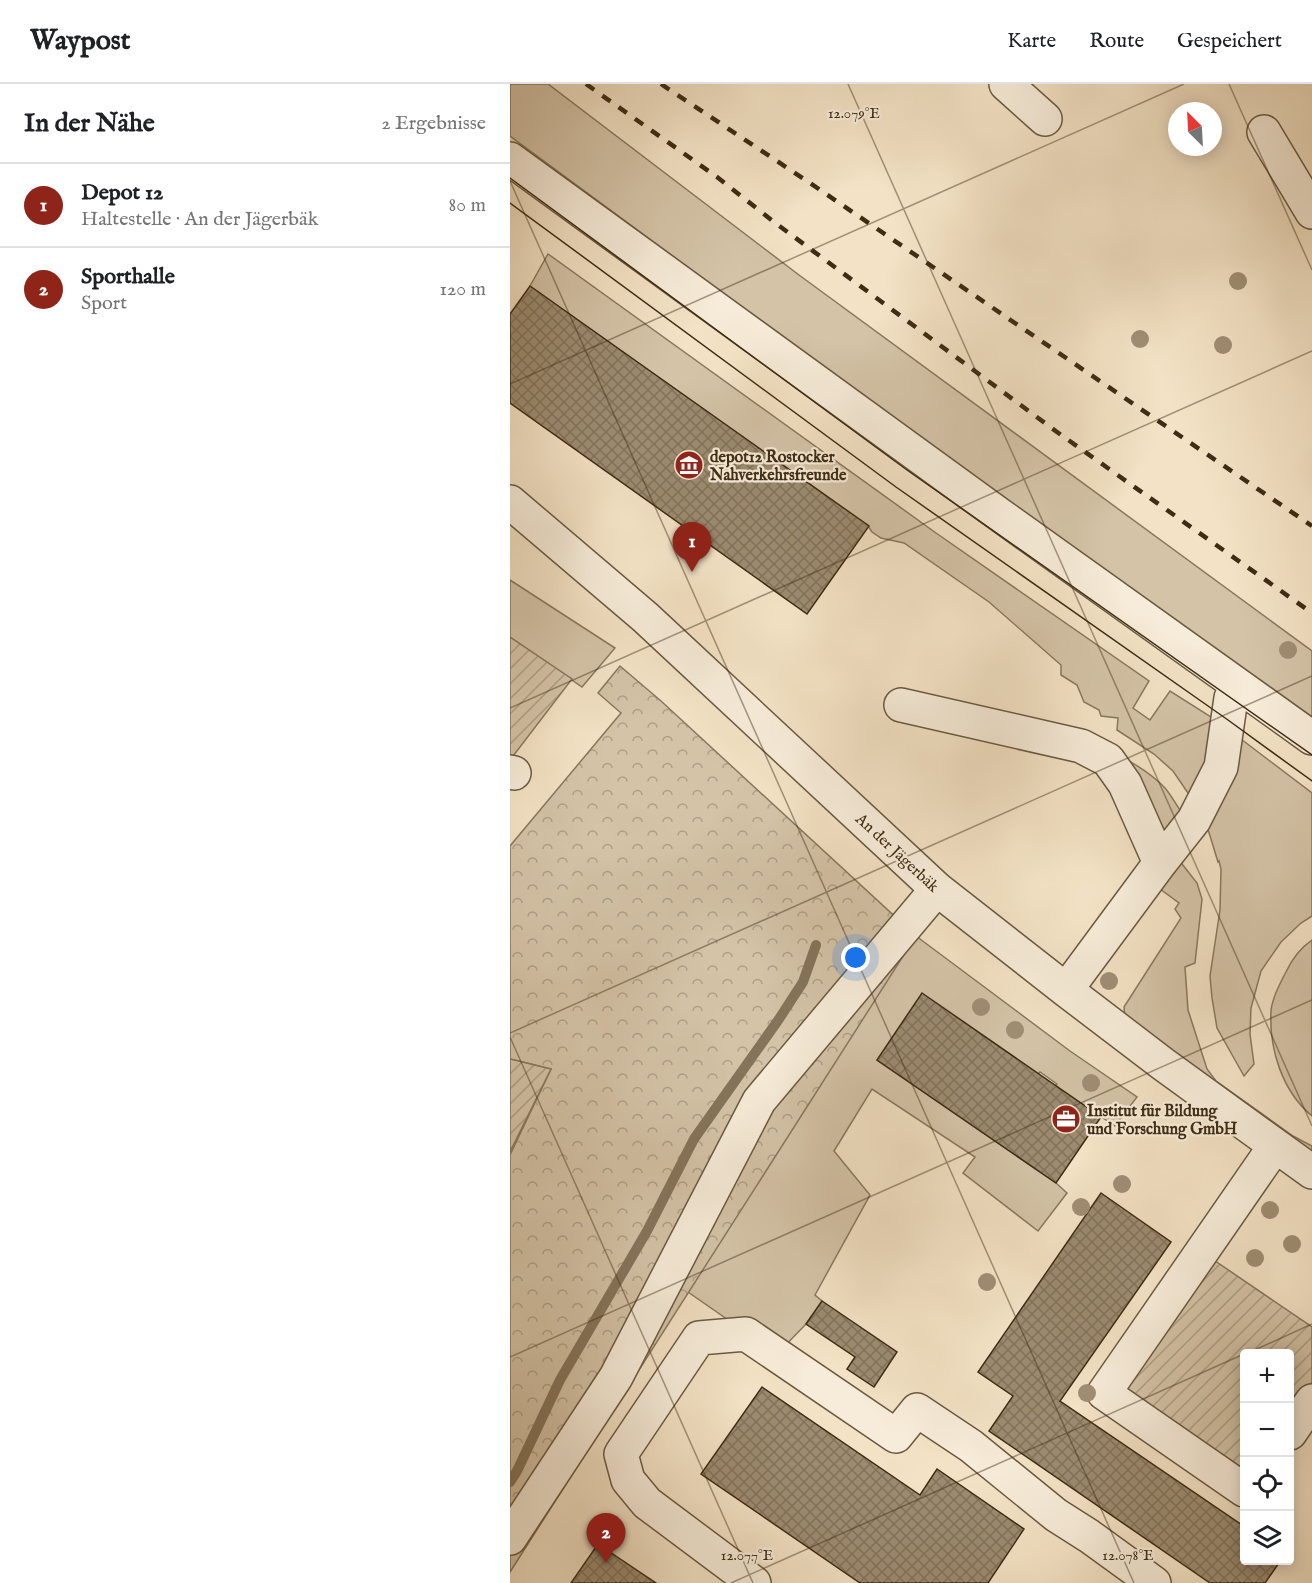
<!DOCTYPE html>
<html lang="de">
<meta charset="utf-8">
<style>
body{margin:0;font-family:"IM FELL English",serif;background:#f6f6f6;color:#202124}
.controls{position:absolute;right:18px;bottom:18px;display:grid;overflow:hidden;border-radius:6px;box-shadow:0 3px 15px #0003}
.controls button{width:54px;height:54px;display:grid;place-items:center;padding:0;border:0;border-bottom:2px solid #e0e0e0;background:#fff;color:#202124;font:30px sans-serif}
.compass{position:absolute;left:658px;top:18px;width:54px;height:54px;border-radius:50%;background:#fff;box-shadow:0 3px 15px #0003;rotate:336deg}
.you{position:absolute;left:346px;top:874px;width:21px;height:21px;margin:-15px;border:4px solid #fff;border-radius:50%;background:#1a73e8;box-shadow:0 0 0 9px #1a73e833}
.badge{display:grid;place-items:center;width:39px;height:39px;border-radius:50%;background:#8f2418;color:#fff;font-size:20px;font-weight:700}
.pin{position:absolute;translate:-50% -50px;filter:drop-shadow(0 2px 3px #0008)}
.pin::after{content:'';position:absolute;top:32px;width:21px;height:18px;background:inherit;clip-path:polygon(0 0,100% 0,50% 100%)}
.list{margin:0;padding:0;list-style:none}
h2{display:flex;justify-content:space-between;align-items:center;height:78px;margin:0;padding:0 24px;font-size:26px}
h2 small{font-size:20px;font-weight:400;color:#757577}
.list li{display:grid;grid-template-columns:39px 1fr auto;gap:18px;align-items:center;box-sizing:border-box;height:84px;padding:0 24px;border-top:2px solid #e0e0e0}
.list b{display:block;font-size:22px;white-space:nowrap}
.list p{margin:0;font-size:20px;white-space:nowrap;color:#757577}
.list em{font-size:20px;font-style:normal;color:#757577}
.icon{flex:none;width:33px;height:33px;fill:none;stroke:currentColor;stroke-width:2;stroke-linecap:round;stroke-linejoin:round}
.map{position:relative;flex:none;width:802px;height:1499px;overflow:hidden}
header{display:flex;align-items:center;gap:36px;box-sizing:border-box;height:84px;padding:0 30px;background:#fff;border-bottom:2px solid #e0e0e0}
header strong{font-size:28px}
nav{display:flex;gap:33px;margin-inline-start:auto;font-size:21px}
main{display:flex}
aside{flex:1;background:#fff}
.map>svg:first-child{display:block}
</style>
<header>
<strong>Waypost</strong>
<nav><a>Karte</a><a>Route</a><a>Gespeichert</a></nav>
</header>
<main>
<aside>
<h2>In der Nähe<small>2 Ergebnisse</small></h2>
<ul class="list">
<li><span class="badge">1</span><div><b>Depot 12</b><p>Haltestelle · An der Jägerbäk</p></div><em>80 m</em></li>
<li><span class="badge">2</span><div><b>Sporthalle</b><p>Sport</p></div><em>120 m</em></li>
</ul>
</aside>
<div class="map">
<svg width="802" height="1499" viewBox="0 0 802 1499">
<defs>
<pattern id="forest-crowns" width="20" height="18" patternUnits="userSpaceOnUse" patternTransform="scale(1.5)"><rect width="20" height="18" fill="#d4c3a7"/><path d="M2 6a3 3 0 1 1 6 0M12 15a3 3 0 1 1 6 0" fill="none" stroke="#ad9f87"/></pattern>
<pattern id="garden-furrows" width="10" height="10" patternUnits="userSpaceOnUse" patternTransform="scale(1.5)"><rect width="10" height="10" fill="#d4c3a7"/><path d="M-1 1l2-2M0 10L10 0M9 11l2-2" fill="none" stroke="#ad9f87"/></pattern>
<pattern id="building-cross-hatch" width="8" height="8" patternUnits="userSpaceOnUse" patternTransform="scale(1.5)"><rect width="8" height="8" fill="#9c8b70"/><path d="M0 0l8 8M0 8l8-8" fill="none" stroke="#81725b"/></pattern>
</defs>
<rect width="100%" height="100%" fill="#f3e2c5"/>
<filter id="stains"><feTurbulence type="fractalNoise" baseFrequency=".00333" numOctaves="4"/><feColorMatrix values="0 0 0 0 .2 0 0 0 0 .09 0 0 0 0 .02 0 0 0 .5 -.17"/></filter>
<radialGradient id="worn" r=".72"><stop offset=".6" stop-color="#630" stop-opacity="0"/><stop offset="1" stop-color="#630" stop-opacity=".3"/></radialGradient>
<path fill="#d4c3a7" stroke="#89785e" stroke-width="1.5" d="M 0,0 L 38,0 L 289,191 L 802,567 L 802,642 L 737,587 L 481,407 L 0,52 Z
M 38,170 L 426,449 L 639,597 L 623,624 L 640,636 L 660,607 L 709,638 L 700,672 L 680,712 L 663,687 L 644,670 L 607,646 L 608,634 L 591,632 L 589,626 L 574,618 L 567,601 L 551,591 L 551,581 L 479,518 L 394,459 L 371,454 L 362,448 L 358,442 L 20,202 Z
M 0,496 L 105,564 L 72,603 L 0,553 Z
M 727,652 L 802,709 L 802,832 L 791,839 L 771,858 L 751,887 L 741,924 L 740,950 L 744,980 L 734,992 L 707,944 L 702,914 L 700,892 L 710,826 L 711,785 L 709,777 L 708,778 L 693,729 Z
M 598,666 C 618,676 639,687 655,704 C 661,711 666,720 671,728 L 649,757 Z
M 665,771 L 687,799 L 692,815 L 685,879 L 675,883 L 678,926 L 697,985 L 706,997 L 783,1052 L 802,1062 L 802,1070 L 615,933 L 614,923 L 671,834 L 665,825 L 669,819 L 646,802 Z
M 406,852 L 560,967 L 627,1013 L 605,1042 L 545,1002 L 547,1000 L 530,988 L 528,990 L 412,910 L 367,976 L 546,1099 L 557,1109 L 528,1147 L 453,1089 L 465,1073 L 362,1005 L 324,1067 L 360,1111 L 305,1211 L 312,1217 L 296,1240 L 267,1270 L 178,1208 L 137,1147 Z
M 802,856 L 802,1032 C 772,1007 759,965 761,927 C 762,914 770,899 776,888 C 782,875 790,864 802,856 Z"/>
<path fill="url(#forest-crowns)" stroke="#89785e" stroke-width="1.5" d="M 110,582 L 151,617 L 406,852 L 0,1488 L 0,1071 L 41,985 L 0,975 L 0,762 L 111,629 L 88,609 Z"/>
<path fill="url(#garden-furrows)" stroke="#89785e" stroke-width="1.5" d="M 0,553 L 62,595 L 0,676 Z
M 0,975 L 41,985 L 0,1068 Z
M 692,1168 L 802,1243 L 802,1317 L 780,1349 L 780,1270 L 734,1270 L 734,1406 L 594,1309 Z"/>
<g fill="none" stroke-linecap="round" stroke-linejoin="round">
<path stroke="#85745a" stroke-width="10" d="M 0,1398 L 7,1387 L 50,1296 L 137,1147 L 184,1055 L 269,935 L 293,898 L 306,861"/>
</g>
<path fill="url(#building-cross-hatch)" stroke="#3e2c14" stroke-width="1.5" d="M 20,202 L 359,442 L 297,530 L 0,319 L 0,230 Z
M 412,909 L 591,1033 L 546,1099 L 367,976 Z
M 591,1109 L 661,1158 L 550,1317 L 735,1443 L 735,1476 L 771,1476 L 755,1499 L 700,1499 L 479,1347 L 503,1312 L 468,1288 Z
M 312,1217 L 387,1268 L 364,1303 L 337,1285 L 345,1273 L 296,1240 Z
M 252,1303 L 410,1411 L 427,1385 L 514,1445 L 478,1499 L 350,1499 L 191,1390 Z
M 88,1460 L 146,1499 L 61,1499 Z"/>
<g fill="none" stroke-linecap="round" stroke-linejoin="round">
<g stroke="#6b5a40" stroke-width="36">
<path id="minor" d="M 496,0 L 535,35
M 754,48 L 802,128
M 0,75 L 490,431 L 802,654
M 0,418 L 135,533 L 427,805 L 556,906 L 653,980 L 802,1088
M 391,621 L 571,662 L 598,676 L 615,700 L 650,779
M 0,688 L 4,689
M 556,906 L 650,779 L 684,736 L 711,683 L 721,614 L 727,601
M 780,1349 L 802,1317
M 734,1406 L 594,1309 L 765,1062
M 0,1454 L 106,1293 L 249,1017 L 427,805
M 244,1499 L 137,1419 L 118,1396 L 111,1370 L 189,1254 L 236,1250 L 386,1352 L 407,1326 L 461,1362 L 546,1431 L 579,1452 L 644,1499"/>
</g>
<use href="#minor" stroke="#f7ecd9" stroke-width="33"/>
<path stroke="#3e2c14" stroke-width="1.5" d="M 0,94 L 397,386 L 802,671
M 0,119 L 386,403 L 718,636 L 802,697"/>
<path stroke="#3e2c14" stroke-width="4.5" stroke-dasharray="10 10" stroke-linecap="butt" d="M 76,0 L 207,93 L 264,138 L 547,348 L 802,529
M 151,0 L 300,99 L 802,442"/>
</g>
<g fill="#a08e74">
<circle cx="728" cy="197" r="9"/>
<circle cx="630" cy="255" r="9"/>
<circle cx="713" cy="261" r="9"/>
<circle cx="778" cy="566" r="9"/>
<circle cx="599" cy="897" r="9"/>
<circle cx="471" cy="923" r="9"/>
<circle cx="505" cy="946" r="9"/>
<circle cx="581" cy="999" r="9"/>
<circle cx="612" cy="1100" r="9"/>
<circle cx="571" cy="1123" r="9"/>
<circle cx="760" cy="1126" r="9"/>
<circle cx="782" cy="1160" r="9"/>
<circle cx="745" cy="1174" r="9"/>
<circle cx="477" cy="1198" r="9"/>
<circle cx="577" cy="1309" r="9"/>
</g>
<path fill="none" stroke="#3e2c14" stroke-width="1.5" stroke-opacity="0.45" d="M 338,0 L 802,1042M 719,0 L 802,186M 0,97 L 624,1499M 0,300 L 674,0M 0,624 L 802,267M 0,949 L 802,592M 0,953 L 243,1499M 736,1270 L 802,1240M 0,1273 L 802,916M 221,1499 L 734,1270"/>
<defs>
<g id="museum-disc" transform="scale(1.5)"><circle r="9.5" fill="#8f2418" stroke="#f7ecd9"/><path d="M0-6L6-3V-2H-6V-3ZM-5-1h2V3h-2ZM-1-1h2V3h-2ZM3-1h2V3H3ZM-6 4H6V6H-6Z" fill="#fff"/></g>
<g id="office-disc" transform="scale(1.5)"><circle r="9.5" fill="#8f2418" stroke="#f7ecd9"/><path d="M-6-3h4V-5.5h4V-3h4V5H-6ZM-1-4.5V-3h2v-1.5ZM-6 0V1H6V0Z" fill="#fff"/></g>
</defs>
<g fill-rule="evenodd">
<use href="#museum-disc" x="179" y="381"/>
<use href="#office-disc" x="556" y="1035"/>
</g>
<g text-anchor="middle" stroke-width="4.5" stroke-linejoin="round" paint-order="stroke">
<g font-size="16" font-weight="bold" fill="#3e2c14" stroke="#f7ecd9" text-anchor="start">
<text x="200" y="378">depot12 Rostocker<tspan x="200" dy="18">Nahverkehrsfreunde</tspan></text>
<text x="577" y="1032">Institut für Bildung<tspan x="577" dy="18">und Forschung GmbH</tspan></text>
</g>
<g font-size="16" fill="#3e2c14" stroke="#f7ecd9">
<text transform="translate(388 768) rotate(43)" y="6">An der Jägerbäk</text>
</g>
</g>
<g font-size="15" text-anchor="middle" fill="#3e2c14" stroke="#f7ecd9" stroke-width="4.5" stroke-linejoin="round" paint-order="stroke">
<text x="344" y="34">12.079°E</text>
<text x="237" y="1476">12.077°E</text>
<text x="618" y="1476">12.078°E</text>
</g>
<rect width="100%" height="100%" filter="url(#stains)"/>
<rect width="100%" height="100%" fill="url(#worn)"/>
</svg>
<div class="controls">
<button>+</button>
<button>−</button>
<button><svg class="icon" aria-label="locate" viewBox="0 0 24 24"><circle cx="12" cy="12" r="6"/><path d="M12 2v4M12 18v4M2 12h4M18 12h4"/></svg></button>
<button><svg class="icon" aria-label="layers" viewBox="0 0 24 24"><path d="M12 4l9 5-9 5-9-5zM3 14l9 5 9-5"/></svg></button>
</div>
<svg class="compass" viewBox="-18 -18 36 36"><path d="M0-13l5 13h-10z" fill="#e53935"/><path d="M0 13l5-13h-10z" fill="#757577"/></svg>
<div class="you"></div>
<div class="pin badge" style="left:182px;top:488px">1</div>
<div class="pin badge" style="left:96px;top:1479px">2</div>
</div>
</main>
